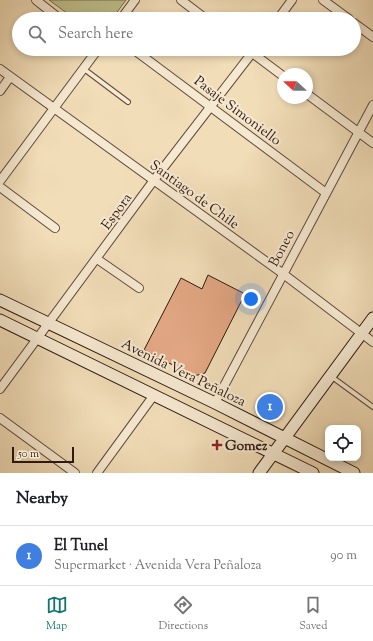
<!DOCTYPE html>
<meta charset="utf-8">
<style>
body{margin:0;font-family:"Sorts Mill Goudy",serif;background:#f6f6f6;color:#202124}
.controls{position:absolute;right:12px;bottom:12px;display:grid;overflow:hidden;border-radius:8px;box-shadow:0 2px 6px #0003}
.controls button{width:36px;height:36px;display:grid;place-items:center;padding:0;border:0;border-bottom:1px solid #e0e0e0;background:#fff;color:#202124;font:20px sans-serif}
.compass{position:absolute;left:277px;top:68px;width:36px;height:36px;border-radius:50%;background:#fff;box-shadow:0 2px 6px #0003;rotate:292deg}
.scale{position:absolute;left:12px;bottom:10px;width:62px;box-sizing:border-box;padding-left:4px;border:2px solid #2f1911;border-top:0;font-size:11px;line-height:14px;white-space:nowrap;color:#2f1911;-webkit-text-stroke:3px #f6e9d1;paint-order:stroke}
.you{position:absolute;left:251px;top:299px;width:14px;height:14px;margin:-10px;border:3px solid #fff;border-radius:50%;background:#1a73e8;box-shadow:0 0 0 6px #1a73e833}
.badge{display:grid;place-items:center;width:26px;height:26px;border-radius:50%;background:#0f766e;color:#fff;font-size:13px;font-weight:700}
.pin{position:absolute;translate:-50% -50%;border:2px solid #fff;box-shadow:0 1px 4px #0006}
.list{margin:0;padding:0;list-style:none}
h2{display:flex;justify-content:space-between;align-items:center;height:52px;margin:0;padding:0 16px;font-size:17px}
h2 small{font-size:13px;font-weight:400;color:#757577}
.list li{display:grid;grid-template-columns:26px 1fr auto;gap:12px;align-items:center;box-sizing:border-box;height:60px;padding:0 16px;border-top:1px solid #e0e0e0}
.list b{display:block;font-size:15px;white-space:nowrap}
.list p{margin:0;font-size:13px;white-space:nowrap;color:#757577}
.list em{font-size:13px;font-style:normal;color:#757577}
.icon{flex:none;width:22px;height:22px;fill:none;stroke:currentColor;stroke-width:2;stroke-linecap:round;stroke-linejoin:round}
.map{position:relative;flex:none;width:373px;height:473px;overflow:hidden}
.search{position:absolute;background:#fff;box-shadow:0 2px 6px #0003;left:12px;right:12px;top:12px;height:44px;display:flex;align-items:center;gap:10px;box-sizing:border-box;padding:0 14px;border-radius:22px;color:#757577;font-size:15px}
.sheet{height:112px;background:#fff}
nav{display:flex;justify-content:space-around;align-items:center;box-sizing:border-box;height:56px;border-top:1px solid #e0e0e0;background:#fff;font-size:11px;color:#757577}
nav a{display:grid;justify-items:center;gap:2px}
nav .on{color:#0f766e}
.map>svg:first-child{display:block}
</style>
<div class="map">
<svg width="373" height="473" viewBox="0 0 373 473">
<rect width="100%" height="100%" fill="#f1ddb8"/>
<filter id="stains"><feTurbulence type="fractalNoise" baseFrequency=".005" numOctaves="4"/><feColorMatrix values="0 0 0 0 .2 0 0 0 0 .09 0 0 0 0 .02 0 0 0 .5 -.17"/></filter>
<radialGradient id="worn" r=".72"><stop offset=".6" stop-color="#630" stop-opacity="0"/><stop offset="1" stop-color="#630" stop-opacity=".3"/></radialGradient>
<path fill="#bec08c" stroke="#766c4e" d="M 49,0 L 126,0 L 112,19 L 75,19 Z"/>
<path fill="#e3a784" stroke="#2f1911" d="M 208,275 L 245,294 L 205,373 L 194,376 L 144,350 L 181,278 L 202,289 Z"/>
<g fill="none" stroke-linecap="round" stroke-linejoin="round">
<g stroke="#604a3b" stroke-width="6">
<path id="lane" d="M 84,69 L 128,102
M 332,377 L 373,407"/>
</g>
<g stroke="#604a3b" stroke-width="10">
<path id="street" d="M 36,0 L 60,19
M 181,0 L 206,19
M 323,0 L 349,19
M 121,19 L 135,0
M 278,19 L 292,0
M 354,23 L 373,37
M 133,49 L 326,193
M 247,49 L 283,76
M 0,69 L 282,273 L 373,342
M 0,91 L 10,77
M 307,94 L 373,143
M 0,181 L 98,49
M 0,187 L 55,228
M 97,259 L 139,288
M 0,389 L 154,180 L 255,49
M 215,403 L 373,105
M 0,418 L 75,473
M 97,473 L 154,395"/>
</g>
<g stroke="#2f1911" stroke-width="13">
<path id="secondary" d="M 0,300 L 215,403 L 354,473
M 0,320 L 313,473
M 259,473 L 373,318"/>
</g>
<use href="#lane" stroke="#f6e9d1" stroke-width="4"/>
<use href="#street" stroke="#f6e9d1" stroke-width="8"/>
<use href="#secondary" stroke="#f6e9d1" stroke-width="11"/>
</g>
<path fill="#8f2418" stroke="#f6e9d1" stroke-width="1.5" d="M215 439h4v4h4v4h-4v4h-4v-4h-4v-4h4z"/>
<g text-anchor="middle" stroke-width="4" stroke-linejoin="round" paint-order="stroke">
<g font-size="14" fill="#2f1911" stroke="#f6e9d1">
<text transform="translate(238 110) rotate(37)" y="5">Pasaje Simoniello</text>
<text transform="translate(195 194) rotate(36)" y="5">Santiago de Chile</text>
<text transform="translate(116 211) rotate(-54)" y="5">Espora</text>
<text transform="translate(281 248) rotate(-62)" y="5">Boneo</text>
<text transform="translate(184 372) rotate(26)" y="5">Avenida Vera Peñaloza</text>
</g>
<g font-size="14" font-weight="bold" fill="#2f1911" stroke="#f6e9d1" text-anchor="start">
<text x="225" y="450">Gomez</text>
</g>
</g>
<rect width="100%" height="100%" filter="url(#stains)"/>
<rect width="100%" height="100%" fill="url(#worn)"/>
</svg>
<div class="controls">
<button><svg class="icon" aria-label="locate" viewBox="0 0 24 24"><circle cx="12" cy="12" r="6"/><path d="M12 2v4M12 18v4M2 12h4M18 12h4"/></svg></button>
</div>
<svg class="compass" viewBox="-18 -18 36 36"><path d="M0-13l5 13h-10z" fill="#e53935"/><path d="M0 13l5-13h-10z" fill="#757577"/></svg>
<div class="scale">50 m</div>
<div class="you"></div>
<div class="pin badge" style="left:270px;top:407px;background:#3f7fe0">1</div>
<div class="search"><svg class="icon" aria-label="search" viewBox="0 0 24 24"><circle cx="10" cy="10" r="6"/><path d="M15 15l6 6"/></svg>Search here</div>
</div>
<section class="sheet">
<h2>Nearby<small></small></h2>
<ul class="list">
<li><span class="badge" style="background:#3f7fe0">1</span><div><b>El Tunel</b><p>Supermarket · Avenida Vera Peñaloza</p></div><em>90 m</em></li>
</ul>
</section>
<nav>
<a class="on"><svg class="icon" aria-label="map" viewBox="0 0 24 24"><path d="M3 6l6-2 6 2 6-2v14l-6 2-6-2-6 2zM9 4v14M15 6v14"/></svg>Map</a>
<a><svg class="icon" aria-label="directions" viewBox="0 0 24 24"><path d="M12 3l9 9-9 9-9-9zM9 14v-3h6M13 9l2 2-2 2"/></svg>Directions</a>
<a><svg class="icon" aria-label="saved" viewBox="0 0 24 24"><path d="M7 4h10v16l-5-4-5 4z"/></svg>Saved</a>
</nav>
